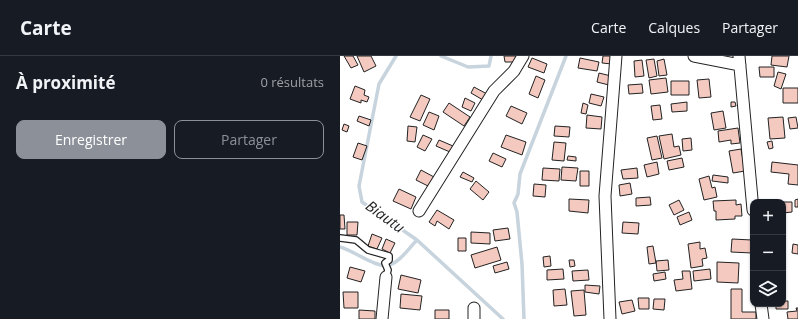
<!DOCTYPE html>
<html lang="fr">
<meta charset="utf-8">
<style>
body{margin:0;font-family:"Open Sans",sans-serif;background:#20242c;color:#f1f3f6}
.controls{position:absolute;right:12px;bottom:12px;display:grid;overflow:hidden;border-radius:8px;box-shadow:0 1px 3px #0004}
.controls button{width:36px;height:36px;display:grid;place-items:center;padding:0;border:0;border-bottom:1px solid #363941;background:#171b24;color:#f1f3f6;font:20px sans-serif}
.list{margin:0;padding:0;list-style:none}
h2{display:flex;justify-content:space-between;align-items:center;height:52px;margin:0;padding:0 16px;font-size:17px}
h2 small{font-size:13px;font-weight:400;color:#9ea1a6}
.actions{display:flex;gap:8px;padding:12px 16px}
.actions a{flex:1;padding:9px 0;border:1px solid #8c9099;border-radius:8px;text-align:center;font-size:14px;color:#8c9099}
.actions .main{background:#8c9099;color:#fff}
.icon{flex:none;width:22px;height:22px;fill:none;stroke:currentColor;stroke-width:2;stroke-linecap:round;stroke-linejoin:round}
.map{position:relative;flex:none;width:458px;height:263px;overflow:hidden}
header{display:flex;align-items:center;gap:24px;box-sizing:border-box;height:56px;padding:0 20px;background:#171b24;border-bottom:1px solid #363941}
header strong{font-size:19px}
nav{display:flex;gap:22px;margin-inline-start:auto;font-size:14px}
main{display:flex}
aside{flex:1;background:#171b24}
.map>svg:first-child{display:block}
</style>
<header>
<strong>Carte</strong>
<nav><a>Carte</a><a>Calques</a><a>Partager</a></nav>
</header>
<main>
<aside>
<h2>À proximité<small>0 résultats</small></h2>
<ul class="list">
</ul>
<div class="actions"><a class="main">Enregistrer</a><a>Partager</a></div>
</aside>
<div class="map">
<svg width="458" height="263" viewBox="0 0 458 263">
<rect width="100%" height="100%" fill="#fff"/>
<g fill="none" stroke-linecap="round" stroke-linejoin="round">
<path stroke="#c7d3dd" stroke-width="3.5" d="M 56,0 L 39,28 L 19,130 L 22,146 L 77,184 L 163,263
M 101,0 L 128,11 L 149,10 L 151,0
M 0,191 C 13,194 37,213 49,209 C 60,206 69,192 77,184
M 184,263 L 182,208 L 177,156 L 174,147 L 178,138 L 180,118 L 226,0"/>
</g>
<path fill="#f3c9c0" stroke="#222" d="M 4,0 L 13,0 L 18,9 L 11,12 Z
M 17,0 L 31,0 L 36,10 L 24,16 Z
M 164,0 L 176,0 L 176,6 L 165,6 Z
M 263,0 L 273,0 L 272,8 L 262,7 Z
M 432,0 L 449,0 L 447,11 L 431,9 Z
M 192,2 L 207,8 L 204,17 L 188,11 Z
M 240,2 L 259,6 L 257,15 L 238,12 Z
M 314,3 L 317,20 L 309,22 L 306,4 Z
M 324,3 L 327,19 L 319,20 L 317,5 Z
M 302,4 L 304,20 L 295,21 L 294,5 Z
M 419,11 L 434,11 L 434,21 L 420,21 Z
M 438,16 L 446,18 L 441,33 L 434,30 Z
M 259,17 L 271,20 L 269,29 L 257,26 Z
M 196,20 L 205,24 L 198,42 L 189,38 Z
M 326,22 L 328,36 L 311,38 L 309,24 Z
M 369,23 L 371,41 L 359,42 L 357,24 Z
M 331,25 L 349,25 L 349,39 L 331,39 Z
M 302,28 L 303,37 L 289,38 L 288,29 Z
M 15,30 L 25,34 L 24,39 L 29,41 L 27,46 L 21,44 L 21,47 L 10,43 Z
M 134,31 L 147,38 L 143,44 L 131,37 Z
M 443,32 L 458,32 L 458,47 L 443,47 Z
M 251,38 L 264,41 L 261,50 L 249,47 Z
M 81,39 L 90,43 L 80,65 L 70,61 Z
M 125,42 L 135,47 L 131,55 L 122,51 Z
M 347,46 L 347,55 L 332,56 L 331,48 Z
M 391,46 L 395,46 L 396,50 L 391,51 Z
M 109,47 L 130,61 L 124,70 L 103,56 Z
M 243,47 L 248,49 L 246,58 L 241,57 Z
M 320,49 L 322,63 L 313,64 L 311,50 Z
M 171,50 L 187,57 L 182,68 L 166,60 Z
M 383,55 L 386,72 L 374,74 L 371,57 Z
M 89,56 L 99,60 L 94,74 L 83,69 Z
M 247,59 L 262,61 L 261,73 L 246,72 Z
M 19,60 L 31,64 L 29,70 L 17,65 Z
M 443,61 L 445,82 L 430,83 L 428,62 Z
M 456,61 L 458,72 L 450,73 L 448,62 Z
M 4,68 L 9,70 L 7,76 L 2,74 Z
M 68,70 L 77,71 L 75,86 L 67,85 Z
M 215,70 L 230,71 L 229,81 L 214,80 Z
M 398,72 L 400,87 L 391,88 L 391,84 L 379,86 L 378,75 Z
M 332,78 L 334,91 L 339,90 L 341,99 L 324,103 L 319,80 Z
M 83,79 L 92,83 L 85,95 L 77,91 Z
M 166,79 L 186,86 L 182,99 L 161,91 Z
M 317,80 L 322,102 L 312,104 L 307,82 Z
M 351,82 L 352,94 L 343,95 L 342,83 Z
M 99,84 L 113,90 L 110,96 L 96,90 Z
M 432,85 L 433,92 L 429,93 L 427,86 Z
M 214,86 L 226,87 L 224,105 L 212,104 Z
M 18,87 L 27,90 L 22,104 L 13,101 Z
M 401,93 L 405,115 L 393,117 L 389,95 Z
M 153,97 L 166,103 L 162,111 L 149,105 Z
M 228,100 L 236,101 L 236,105 L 227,104 Z
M 342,102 L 344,111 L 329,114 L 327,105 Z
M 317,106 L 319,118 L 307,121 L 304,109 Z
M 432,106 L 458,109 L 458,129 L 448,128 L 449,118 L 431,116 Z
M 222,111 L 238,112 L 236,125 L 221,124 Z
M 203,112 L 220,113 L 219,125 L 202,124 Z
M 297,112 L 298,122 L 283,123 L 281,114 Z
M 81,114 L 94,121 L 90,131 L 76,124 Z
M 240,115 L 249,115 L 249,130 L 240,130 Z
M 123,116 L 134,122 L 132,126 L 120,121 Z
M 373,119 L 388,121 L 388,127 L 372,125 Z
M 369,120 L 372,132 L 375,131 L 377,141 L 364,144 L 359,123 Z
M 136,125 L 149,136 L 143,144 L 130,133 Z
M 290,127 L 292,138 L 280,140 L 279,129 Z
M 194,128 L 206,129 L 205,141 L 193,140 Z
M 59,133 L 76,141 L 71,153 L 53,145 Z
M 310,141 L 311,149 L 296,150 L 296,142 Z
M 229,143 L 249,144 L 248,157 L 229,155 Z
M 458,143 L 458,151 L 455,151 L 455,144 Z
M 339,144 L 344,154 L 334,159 L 329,149 Z
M 396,144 L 396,149 L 401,148 L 402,160 L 395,160 L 395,163 L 376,164 L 376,155 L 374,155 L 373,145 Z
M 443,146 L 452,146 L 452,156 L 443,157 Z
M 97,154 L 114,164 L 109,173 L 97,165 L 95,170 L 89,166 Z
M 349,156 L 352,164 L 340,169 L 337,161 Z
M 0,159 L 4,159 L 5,173 L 0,173 Z
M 7,166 L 18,166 L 17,179 L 7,179 Z
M 283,166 L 299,167 L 298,178 L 282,177 Z
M 168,172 L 170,183 L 155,185 L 153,174 Z
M 131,176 L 150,177 L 150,188 L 131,187 Z
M 32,178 L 42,182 L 37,193 L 28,190 Z
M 118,182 L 126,182 L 126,195 L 118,195 Z
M 46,183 L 55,187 L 50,197 L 42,193 Z
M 392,183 L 412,184 L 412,197 L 391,196 Z
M 360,186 L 360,193 L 365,192 L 367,202 L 362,203 L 363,210 L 351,212 L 348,188 Z
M 453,188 L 458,189 L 458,198 L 452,197 Z
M 313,190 L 316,207 L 309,208 L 307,191 Z
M 157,191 L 161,204 L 135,212 L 131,199 Z
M 210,200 L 211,210 L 204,211 L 203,201 Z
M 229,204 L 234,204 L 235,210 L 230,211 Z
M 328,204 L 329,214 L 317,215 L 316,205 Z
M 167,206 L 169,213 L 155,217 L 153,210 Z
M 377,206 L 399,207 L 398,227 L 377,226 Z
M 10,211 L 25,215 L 21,226 L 7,222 Z
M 223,213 L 224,223 L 207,224 L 207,214 Z
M 370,213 L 371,223 L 354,225 L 353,215 Z
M 248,214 L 249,224 L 233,225 L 232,215 Z
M 342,215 L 350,215 L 352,233 L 336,235 L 334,224 L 343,223 Z
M 325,216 L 326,223 L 314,225 L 313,218 Z
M 61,219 L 81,224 L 78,237 L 58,233 Z
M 245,229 L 260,230 L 259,238 L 245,236 Z
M 225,233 L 227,249 L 214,250 L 213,234 Z
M 391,233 L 402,233 L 402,256 L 416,256 L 416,263 L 391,263 Z
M 244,234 L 246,259 L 234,260 L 231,235 Z
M 3,236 L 18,236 L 18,252 L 4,252 Z
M 61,238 L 82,240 L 80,254 L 60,252 Z
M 298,242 L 309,242 L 309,253 L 299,253 Z
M 314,243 L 325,243 L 324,254 L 313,253 Z
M 292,244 L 295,255 L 282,258 L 279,246 Z
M 443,245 L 448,245 L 448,253 L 436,253 L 436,248 L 443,248 Z
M 456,252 L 458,252 L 458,263 L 448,263 L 447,256 L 457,255 Z
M 19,254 L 35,255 L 35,263 L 19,263 Z
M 95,254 L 109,254 L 109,263 L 95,263 Z"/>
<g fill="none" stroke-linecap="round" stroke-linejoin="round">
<g stroke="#222" stroke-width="8">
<path id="lane" d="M 0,182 L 16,184 L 28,194 L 49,200 L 49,204 L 45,207 L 48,214 L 46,221"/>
</g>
<g stroke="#222" stroke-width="13">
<path id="street" d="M 354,0 L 400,9
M 399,0 L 413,154
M 79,155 L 154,35 L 174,15 L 183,0
M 421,248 L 423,263
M 42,263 L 46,221
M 134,263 L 134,252
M 270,263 L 265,140 L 276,0"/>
</g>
<use href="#lane" stroke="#fff" stroke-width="5.5"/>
<use href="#street" stroke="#fff" stroke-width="11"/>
</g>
<g text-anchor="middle" stroke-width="3" stroke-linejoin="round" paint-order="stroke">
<g font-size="15" font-style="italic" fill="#222" stroke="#fff">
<text transform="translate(45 161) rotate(36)" y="5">Biautu</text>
</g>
</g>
</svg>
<div class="controls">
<button>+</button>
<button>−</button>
<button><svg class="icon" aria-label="layers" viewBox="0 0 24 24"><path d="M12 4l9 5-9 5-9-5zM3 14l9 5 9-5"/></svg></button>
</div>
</div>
</main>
